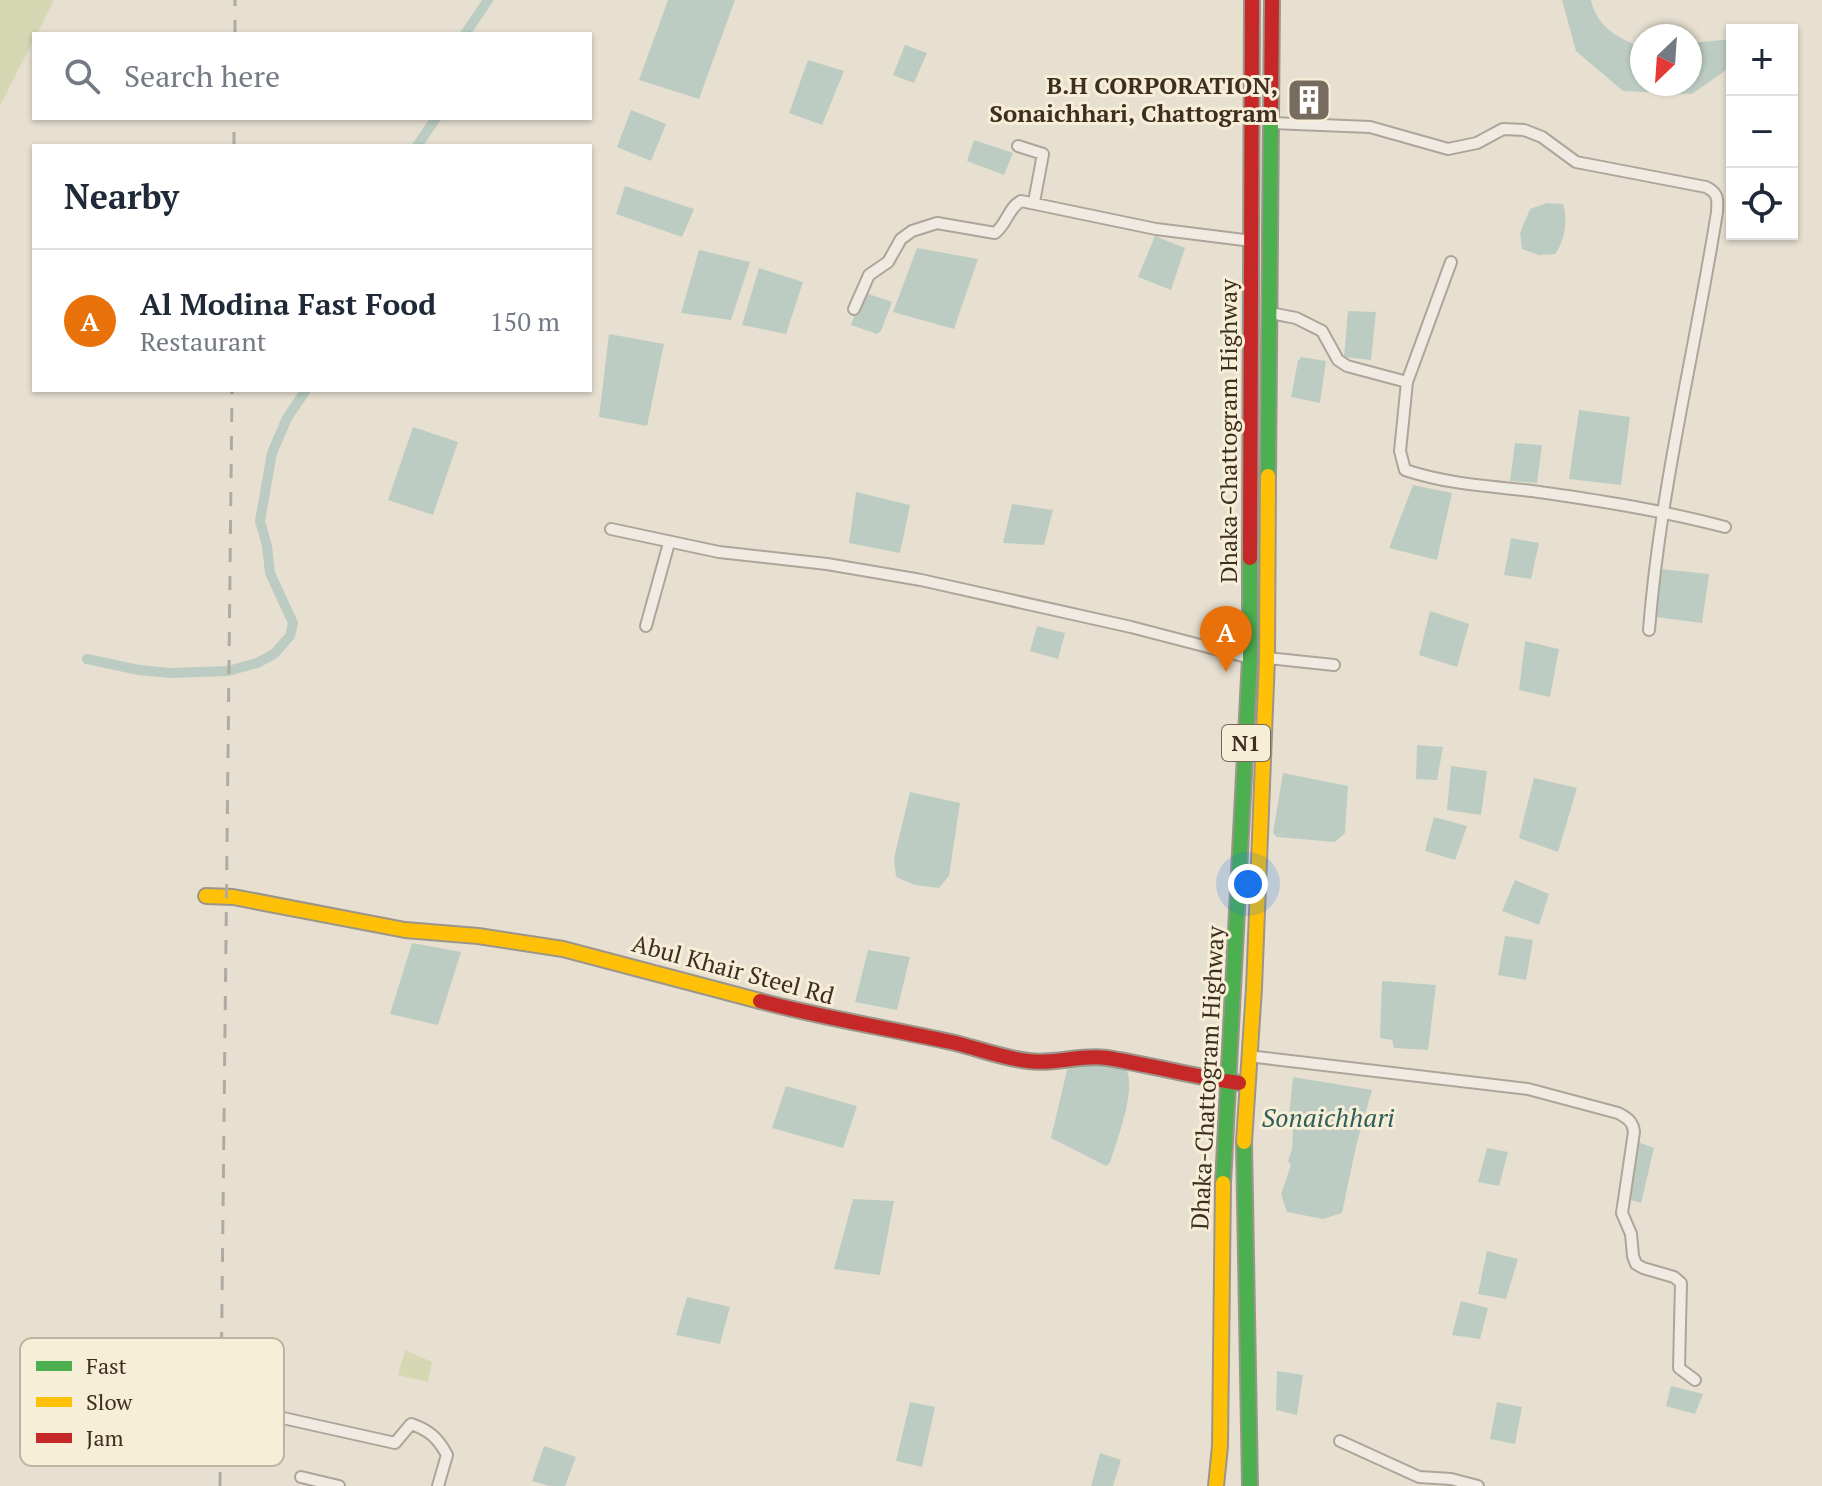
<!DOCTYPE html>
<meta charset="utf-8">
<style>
body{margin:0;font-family:"PT Serif",serif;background:#f2f2f3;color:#1f2937}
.controls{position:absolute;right:24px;top:24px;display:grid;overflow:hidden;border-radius:0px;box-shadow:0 2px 6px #0004}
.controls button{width:72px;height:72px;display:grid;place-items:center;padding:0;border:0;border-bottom:2px solid #e0e1e3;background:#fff;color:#1f2937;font:40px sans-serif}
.compass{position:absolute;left:1630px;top:24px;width:72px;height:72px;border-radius:50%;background:#fff;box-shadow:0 2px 6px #0004;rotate:205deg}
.you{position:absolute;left:1248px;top:884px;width:28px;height:28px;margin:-20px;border:6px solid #fff;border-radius:50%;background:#1a73e8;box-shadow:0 0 0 12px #1a73e833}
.badge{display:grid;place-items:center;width:52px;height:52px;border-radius:50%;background:#db2777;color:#fff;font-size:26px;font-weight:700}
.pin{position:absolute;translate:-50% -66px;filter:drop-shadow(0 2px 4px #0008)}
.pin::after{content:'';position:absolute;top:42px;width:28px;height:24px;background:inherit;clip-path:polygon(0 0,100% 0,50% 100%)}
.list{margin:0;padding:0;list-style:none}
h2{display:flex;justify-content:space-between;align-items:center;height:104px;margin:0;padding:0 32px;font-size:34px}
h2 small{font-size:26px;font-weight:400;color:#747a83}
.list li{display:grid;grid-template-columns:52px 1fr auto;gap:24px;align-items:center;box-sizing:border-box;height:144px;padding:0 32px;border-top:2px solid #e0e1e3}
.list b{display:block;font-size:30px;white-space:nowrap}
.list p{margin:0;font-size:26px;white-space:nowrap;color:#747a83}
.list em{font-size:26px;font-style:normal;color:#747a83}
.icon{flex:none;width:44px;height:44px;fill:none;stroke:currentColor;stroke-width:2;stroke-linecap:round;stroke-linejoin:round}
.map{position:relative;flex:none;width:1822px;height:1486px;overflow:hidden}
.search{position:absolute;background:#fff;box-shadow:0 2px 6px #0004;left:32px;top:32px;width:560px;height:88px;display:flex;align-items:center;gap:20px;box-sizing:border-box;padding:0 28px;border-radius:0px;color:#747a83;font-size:30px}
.panel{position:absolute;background:#fff;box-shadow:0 2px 6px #0004;left:32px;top:144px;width:560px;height:248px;border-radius:0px}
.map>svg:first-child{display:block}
</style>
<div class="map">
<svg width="1822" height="1486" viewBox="0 0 1822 1486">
<rect width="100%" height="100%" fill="#e7e0d1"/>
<path fill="#d6d7b3" d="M 0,0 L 54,0 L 37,34 L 34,34 L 34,39 L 0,106 Z
M 405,1350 L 432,1362 L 428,1382 L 398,1375 Z"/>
<path fill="#bcccc2" d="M 668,0 L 735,0 L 699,99 L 639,80 Z
M 1562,0 L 1591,0 C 1598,29 1618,37 1642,48 L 1642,84 L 1690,84 L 1690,43 L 1732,39 L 1732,66 L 1692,94 L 1623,91 L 1576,51 Z
M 905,45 L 927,53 L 914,83 L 893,75 Z
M 808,60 L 844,71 L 822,125 L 789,113 Z
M 631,110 L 666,124 L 651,161 L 617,147 Z
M 974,140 L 1013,153 L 1004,175 L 967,161 Z
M 625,186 L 694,209 L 682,237 L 616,214 Z
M 1547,203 L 1563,204 C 1568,219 1565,241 1555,254 L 1539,255 L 1522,249 L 1520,233 L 1530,209 Z
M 1155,236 L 1185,248 L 1171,290 L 1138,277 Z
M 917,248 L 978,259 L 954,329 L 893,312 Z
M 699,250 L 750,262 L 731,320 L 681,313 Z
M 759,268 L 803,282 L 786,334 L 742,325 Z
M 863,292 L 892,302 L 881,331 L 877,334 L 851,325 Z
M 1348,311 L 1376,312 L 1371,360 L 1344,357 Z
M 609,334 L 664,344 L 647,426 L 599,417 Z
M 1301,357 L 1326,361 L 1320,403 L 1291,397 L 1298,361 Z
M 1579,410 L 1630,417 L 1621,485 L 1569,479 Z
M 413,427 L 458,442 L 433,515 L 388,500 Z
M 1515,443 L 1542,445 L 1537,483 L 1510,481 Z
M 1413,485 L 1452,493 L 1437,560 L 1389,548 Z
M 856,492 L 910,505 L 900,553 L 849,543 Z
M 1012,504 L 1053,510 L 1044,545 L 1003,543 Z
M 1511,538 L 1539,543 L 1531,579 L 1504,575 Z
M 1660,569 L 1709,574 L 1702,623 L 1656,617 Z
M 1430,611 L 1469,624 L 1457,667 L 1419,655 Z
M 1037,626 L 1065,633 L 1058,659 L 1030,651 Z
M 1525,641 L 1559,649 L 1550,697 L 1519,690 Z
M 1417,745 L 1443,747 L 1437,780 L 1416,779 Z
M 1451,766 L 1487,771 L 1481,815 L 1447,810 Z
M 1283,773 L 1348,786 L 1345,833 L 1335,842 L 1277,837 L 1273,833 Z
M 1534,778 L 1577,788 L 1558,852 L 1519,838 Z
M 910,792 L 960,803 L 949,876 L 939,888 L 915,885 L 896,877 L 894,858 Z
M 1434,817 L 1467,826 L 1455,860 L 1425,851 Z
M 1515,880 L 1549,894 L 1539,925 L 1502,911 Z
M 1505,936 L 1533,940 L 1526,980 L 1498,975 Z
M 412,943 L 461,952 L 438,1025 L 390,1014 Z
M 868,950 L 910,957 L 897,1010 L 855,1002 Z
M 1382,981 L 1436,985 L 1428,1050 L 1394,1048 L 1392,1040 L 1380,1038 Z
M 1082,1062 L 1126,1069 C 1137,1090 1117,1139 1110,1163 L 1106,1166 L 1051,1138 L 1067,1070 Z
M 1293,1077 L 1372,1090 L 1356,1146 L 1342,1213 L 1323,1219 L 1287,1212 L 1281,1194 L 1291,1165 L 1288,1161 L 1292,1149 L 1293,1129 L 1288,1125 Z
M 786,1086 L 857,1106 L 843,1148 L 772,1128 Z
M 1638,1142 L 1654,1148 L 1641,1203 L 1628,1199 Z
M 1487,1148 L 1508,1152 L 1499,1186 L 1478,1182 Z
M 853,1199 L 894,1201 L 880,1275 L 834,1269 Z
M 1487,1251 L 1518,1259 L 1506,1299 L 1478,1294 Z
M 687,1297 L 730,1307 L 720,1344 L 676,1335 Z
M 1461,1301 L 1488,1308 L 1480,1339 L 1452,1335 Z
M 1277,1371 L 1303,1375 L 1297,1415 L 1276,1410 Z
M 1671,1386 L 1703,1394 L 1695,1414 L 1666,1406 Z
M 910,1402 L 935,1407 L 922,1467 L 896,1461 Z
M 1497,1402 L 1522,1407 L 1515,1444 L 1490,1439 Z
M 544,1446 L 576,1457 L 565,1486 L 549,1486 L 532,1481 Z
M 1100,1453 L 1121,1460 L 1113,1486 L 1091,1486 Z"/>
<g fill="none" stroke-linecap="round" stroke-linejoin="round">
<path stroke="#bcccc2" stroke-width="10" d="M 465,34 L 488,0
M 417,146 L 436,118
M 87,659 L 139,670 L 171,673 L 228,671 L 257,663 L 274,654 L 290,636 L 293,623 L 270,573 L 267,546 L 260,521 L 272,453 L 287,418 L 306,390"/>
<g stroke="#ada599" stroke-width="14">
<path id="street" d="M 1272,123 L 1370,127 L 1448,149 L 1477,143 L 1503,129 L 1524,130 L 1542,137 L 1576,162 L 1706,187 C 1718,193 1718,198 1717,212 C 1695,351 1660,489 1649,630
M 1018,146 L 1043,154 L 1034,202
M 854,309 L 869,275 L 888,262 L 901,239 L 912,231 L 937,223 L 995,233 C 1007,224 1008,208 1021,201 L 1156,229 L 1252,241
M 1270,313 L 1296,318 L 1322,331 L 1338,360 L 1347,366 L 1407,382 L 1400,451 L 1405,470 C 1447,484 1488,486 1532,491 C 1597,500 1661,510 1725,527
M 1407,382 L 1451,262
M 611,529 L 719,552 L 827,564 L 921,580 L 1131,627 L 1250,658
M 646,626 L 669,543
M 1267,658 L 1334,665
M 1248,1056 L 1528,1089 L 1618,1113 C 1627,1118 1633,1121 1634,1132 L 1622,1213 L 1631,1234 L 1633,1256 L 1636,1264 L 1643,1268 L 1674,1277 L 1681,1283 L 1679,1368 L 1695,1380
M 235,1415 L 283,1418 L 395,1443 L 411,1424 C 429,1430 438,1438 447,1455 L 438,1486
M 1340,1441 L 1419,1477 L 1451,1479 L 1478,1486
M 301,1477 L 339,1486"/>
</g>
<g stroke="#9c958a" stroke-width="18">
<path id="fast" d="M 1268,476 L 1271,117
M 1244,1142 L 1250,1486
M 1223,1183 L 1250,658 L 1250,558"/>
</g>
<g stroke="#9c958a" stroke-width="18">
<path id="slow" d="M 206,896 L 233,897 L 405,930 L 478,936 L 563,949 L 760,1001
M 1244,1142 L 1254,988 L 1267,658 L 1268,476
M 1216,1486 L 1220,1446 L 1223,1183"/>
</g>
<g stroke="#9c958a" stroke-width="18">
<path id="jam" d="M 1271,117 L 1272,0
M 1250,558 L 1252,0
M 760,1001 C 823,1018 887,1028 951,1042 C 977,1048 1002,1058 1028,1061 C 1055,1065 1080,1054 1107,1058 C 1151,1065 1194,1077 1239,1083"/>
</g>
<use href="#street" stroke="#efebe3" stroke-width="10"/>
<use href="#fast" stroke="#4caf50" stroke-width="14"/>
<use href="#slow" stroke="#ffc107" stroke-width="14"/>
<use href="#jam" stroke="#c62828" stroke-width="14"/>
<path stroke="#afaaa2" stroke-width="3" stroke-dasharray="14 14" stroke-linecap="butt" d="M 235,34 L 235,0
M 234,146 L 234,118
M 220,1486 L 232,390"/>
</g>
<defs>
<g id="building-square" transform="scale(2.3)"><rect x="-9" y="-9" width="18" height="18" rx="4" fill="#786c5e" stroke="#f7eed8"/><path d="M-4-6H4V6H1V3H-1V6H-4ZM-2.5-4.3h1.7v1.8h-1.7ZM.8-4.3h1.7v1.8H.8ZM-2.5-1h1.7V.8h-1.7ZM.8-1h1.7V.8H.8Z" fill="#fff"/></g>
</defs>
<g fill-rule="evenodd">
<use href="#building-square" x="1309" y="100"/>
</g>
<g text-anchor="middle" stroke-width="6" stroke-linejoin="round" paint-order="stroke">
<rect fill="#f7eed8" stroke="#756857" stroke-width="2" x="1222" y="725" width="48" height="36" rx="6"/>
<g font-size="22" font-weight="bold" fill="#3d2e20">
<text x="1246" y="751">N1</text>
</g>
<g font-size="24" font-weight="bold" fill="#3d2e20" stroke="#f7eed8" text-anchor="end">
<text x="1278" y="94">B.H CORPORATION,<tspan x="1278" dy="28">Sonaichhari, Chattogram</tspan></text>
</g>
<g font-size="24" fill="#3d2e20" stroke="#f7eed8">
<text transform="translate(1229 431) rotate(-90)" y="8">Dhaka-Chattogram Highway</text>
<text transform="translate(733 970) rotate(15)" y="8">Abul Khair Steel Rd</text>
<text transform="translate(1208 1078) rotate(-87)" y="8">Dhaka-Chattogram Highway</text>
</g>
<g font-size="26" font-style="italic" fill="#2f5d5a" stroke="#f7eed8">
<text x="1328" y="1127">Sonaichhari</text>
</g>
</g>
<rect x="20" y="1338" width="264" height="128" rx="12" fill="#f7eed8" stroke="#bfb4a1" stroke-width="2"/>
<rect x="36" y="1361" width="36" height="10" fill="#4caf50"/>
<rect x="36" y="1397" width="36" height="10" fill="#ffc107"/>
<rect x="36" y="1433" width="36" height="10" fill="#c62828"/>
<g font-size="22" fill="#3d2e20">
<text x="86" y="1374">Fast</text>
<text x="86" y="1410">Slow</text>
<text x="86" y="1446">Jam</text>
</g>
</svg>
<div class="controls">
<button>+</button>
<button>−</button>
<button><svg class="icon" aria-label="locate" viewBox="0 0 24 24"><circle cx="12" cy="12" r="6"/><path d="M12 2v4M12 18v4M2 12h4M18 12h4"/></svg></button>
</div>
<svg class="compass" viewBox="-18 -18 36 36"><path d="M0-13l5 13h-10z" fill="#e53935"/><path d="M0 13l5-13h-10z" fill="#747a83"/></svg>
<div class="you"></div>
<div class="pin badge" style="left:1226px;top:672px;background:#e8710a">A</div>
<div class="search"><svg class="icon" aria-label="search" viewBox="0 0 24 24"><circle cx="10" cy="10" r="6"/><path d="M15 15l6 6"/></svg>Search here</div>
<section class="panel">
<h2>Nearby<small></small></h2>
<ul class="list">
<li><span class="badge" style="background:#e8710a">A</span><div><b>Al Modina Fast Food</b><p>Restaurant</p></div><em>150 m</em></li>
</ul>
</section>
</div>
